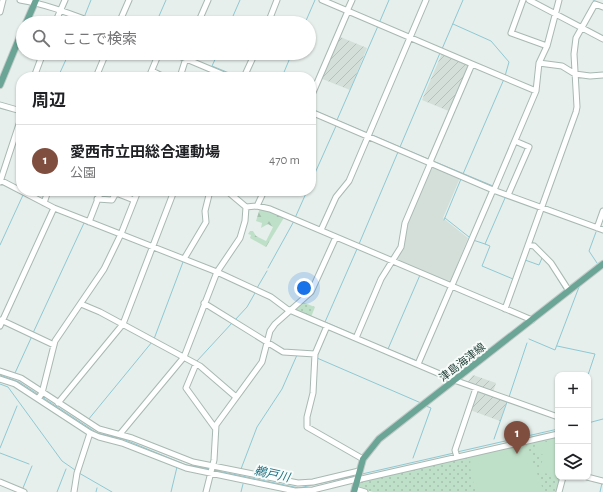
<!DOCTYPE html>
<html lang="ja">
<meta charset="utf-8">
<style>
body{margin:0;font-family:"Alegreya Sans","Noto Sans JP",sans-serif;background:#f2f2f2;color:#202124}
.controls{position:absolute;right:12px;bottom:12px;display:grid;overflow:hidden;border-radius:8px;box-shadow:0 1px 3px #0004}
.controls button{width:36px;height:36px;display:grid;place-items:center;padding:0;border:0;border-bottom:1px solid #e0e0e0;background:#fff;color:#202124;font:20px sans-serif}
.you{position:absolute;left:304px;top:288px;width:14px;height:14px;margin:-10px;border:3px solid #fff;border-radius:50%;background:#1a73e8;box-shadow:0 0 0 6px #1a73e833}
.badge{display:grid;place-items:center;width:26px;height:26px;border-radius:50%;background:#7f4e3f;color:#fff;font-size:13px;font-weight:700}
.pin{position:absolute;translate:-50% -33px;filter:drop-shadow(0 1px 2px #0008)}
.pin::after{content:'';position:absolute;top:21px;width:14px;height:12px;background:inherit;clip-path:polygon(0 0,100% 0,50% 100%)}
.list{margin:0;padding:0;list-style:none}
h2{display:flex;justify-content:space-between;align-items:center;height:52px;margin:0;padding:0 16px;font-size:17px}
h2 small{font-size:13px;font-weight:400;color:#757577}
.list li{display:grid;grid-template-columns:26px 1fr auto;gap:12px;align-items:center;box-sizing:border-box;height:72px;padding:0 16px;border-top:1px solid #e0e0e0}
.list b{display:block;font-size:15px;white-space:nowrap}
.list p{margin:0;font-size:13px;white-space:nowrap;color:#757577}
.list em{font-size:13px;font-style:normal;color:#757577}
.icon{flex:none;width:22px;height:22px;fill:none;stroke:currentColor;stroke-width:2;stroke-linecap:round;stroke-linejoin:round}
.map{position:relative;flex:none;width:603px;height:492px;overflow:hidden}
.search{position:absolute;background:#fff;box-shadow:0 1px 3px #0004;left:16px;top:16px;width:300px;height:44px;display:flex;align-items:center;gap:10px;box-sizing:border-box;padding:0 14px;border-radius:22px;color:#757577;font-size:15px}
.panel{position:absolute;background:#fff;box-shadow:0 1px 3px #0004;left:16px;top:72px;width:300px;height:124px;border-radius:16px}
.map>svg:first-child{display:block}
</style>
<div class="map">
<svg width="603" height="492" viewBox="0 0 603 492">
<defs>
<pattern id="industrial-furrows" width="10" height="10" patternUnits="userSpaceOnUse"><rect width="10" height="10" fill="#d4dfda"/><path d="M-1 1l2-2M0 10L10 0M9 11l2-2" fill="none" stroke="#b6c1bc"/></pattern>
<pattern id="grass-dots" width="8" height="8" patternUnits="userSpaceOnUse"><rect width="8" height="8" fill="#bfe0c8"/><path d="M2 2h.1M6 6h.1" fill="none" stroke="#a4c1ad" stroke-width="1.8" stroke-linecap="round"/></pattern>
<pattern id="forest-firs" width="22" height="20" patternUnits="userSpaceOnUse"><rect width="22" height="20" fill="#bfe0c8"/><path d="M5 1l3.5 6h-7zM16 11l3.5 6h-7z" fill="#a4c1ad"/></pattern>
</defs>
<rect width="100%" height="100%" fill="#e6efeb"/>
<path fill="#d4dfda" d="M 431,165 L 460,178 L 443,218 L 468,238 L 450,283 L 395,260 L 404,231 Z"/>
<path fill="url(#industrial-furrows)" d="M 338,36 L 367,48 L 350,90 L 320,78 Z
M 442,53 L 470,66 L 451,112 L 422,100 Z
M 473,375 L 496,383 L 493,392 L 467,383 Z
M 477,390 L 507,401 L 500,421 L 470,410 Z"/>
<path fill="url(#grass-dots)" d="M 302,302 L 315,307 L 311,317 L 294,310 Z
M 558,435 L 558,477 L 562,477 L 558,492 L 373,492 L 359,488 L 361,480 Z"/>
<path fill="url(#forest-firs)" d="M 260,208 L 285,216 L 266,247 L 250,238 L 251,235 L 248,234 L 250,231 L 253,231 L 256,236 L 266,241 L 273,227 L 268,224 L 261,228 L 262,223 L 256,221 Z"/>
<path fill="#bfe0c8" d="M 548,439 L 558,441 L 558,476 L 539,472 L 544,455 L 533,452 L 536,442 L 541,441 L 547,442 Z
M 526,444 L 544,492 L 476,492 C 474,483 466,462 473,456 Z"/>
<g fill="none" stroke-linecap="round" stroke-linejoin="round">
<path stroke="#8ec9d4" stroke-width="1" d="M 593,0 L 599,3
M 85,15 L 91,0
M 380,21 L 389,0
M 81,23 L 82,21
M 156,23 L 166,0
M 230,23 L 240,0
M 305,23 L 315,0
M 453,24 L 491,41 L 509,62 L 505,76
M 442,49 L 463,0
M 218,53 L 212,66 L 239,77
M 58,77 L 69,53
M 282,77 L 292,53
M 311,109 L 367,133
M 337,120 L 378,26
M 372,135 L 428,159
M 400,147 L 440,53
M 433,161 L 493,186
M 463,174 L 504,79
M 311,182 L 336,126
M 511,194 L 539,204
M 505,198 L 485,244 L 490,246 L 482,266 L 513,279
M 545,206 L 575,217
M 295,218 L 307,191
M 445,218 L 469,237
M 444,220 L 461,179
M 596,232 L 589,251 L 597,263
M 473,240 L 485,244
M 359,244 L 398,152
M 0,245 L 23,195
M 525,260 L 539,265 L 542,258 L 543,259
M 268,268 L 294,221
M 558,279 L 564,289
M 257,288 L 267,271
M 235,320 L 247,307 L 255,293
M 33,333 L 84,223 L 87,224
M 355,335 L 325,322 L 357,249
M 154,339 L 183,262
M 529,339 L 555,350 L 579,287
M 375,344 L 415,360
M 557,346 L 595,354 L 588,375
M 388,349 L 420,275
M 317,358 L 421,403
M 197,361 L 232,323
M 422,364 L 453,377
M 15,373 L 32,336
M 0,375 L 19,382 L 39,395
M 0,384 L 8,387 L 62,461 L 75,470
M 42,397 L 97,433 L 123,439 L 186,465 L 210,469
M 509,397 L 527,343
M 88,420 L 152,342
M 588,423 L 603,419
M 494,439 L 507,402
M 0,448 L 17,406
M 457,452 L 558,429
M 0,453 L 29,464
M 413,458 L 431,408 L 426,406
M 241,469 L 257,427 L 282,389 L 297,355
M 213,470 L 299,488 L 357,475
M 79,473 L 112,492
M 362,474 L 454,453
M 23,488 L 32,466
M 57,492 L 66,469
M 96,492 L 97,488
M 171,492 L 177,467
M 241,492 L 243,484
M 600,492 L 602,483"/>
<g stroke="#a8b8b2" stroke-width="7">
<path id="minor" d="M 20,0 C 46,4 71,14 95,23
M 322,0 L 472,64 L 430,162
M 529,0 L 603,39
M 347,11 L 352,0
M 0,12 L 3,0
M 55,23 L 65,0
M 119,23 L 129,0
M 198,23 L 208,0
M 268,23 L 277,0
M 547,46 L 559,0
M 172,53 L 229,77
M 539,63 L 562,66 L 575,74 L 590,76 L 603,75
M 472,64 L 536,91
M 152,71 L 164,77
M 34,77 L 43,53
M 96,77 L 106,53
M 149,77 L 159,53
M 180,77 L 186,58
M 244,77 L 255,53
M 311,97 L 348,11
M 0,105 L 21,111
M 311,112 L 493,190 L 603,230
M 0,180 L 54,208 L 217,272 L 271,297 L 287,309 L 454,380 L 558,417
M 0,182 L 21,118
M 494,190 L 536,91 L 539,63 L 547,46 L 511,33 L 523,0
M 111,191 L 134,200
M 227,191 L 246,207 L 257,206 L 270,209 L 532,320
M 508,195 L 529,147 L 515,141
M 97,199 L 112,200 L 116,193
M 44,203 L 48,191
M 257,206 L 264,191
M 89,222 L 101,191
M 597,228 L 603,211
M 321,230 L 336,197 L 349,181 L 426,0
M 528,245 L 534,246 L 551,263 L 569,291
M 184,259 L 206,222 L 205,211 L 210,191
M 204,303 L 283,352 L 315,354
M 81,304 L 100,312 L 200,366 L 236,397
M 505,309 L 576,112 L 577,107 L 574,54 L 576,38 L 595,4 L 603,7
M 1,320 L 54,345
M 0,326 L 54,208
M 327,326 L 315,354 L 313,393 L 307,417 L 307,427 L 363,459
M 356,338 L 381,279 L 401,247 L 405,223 L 431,162
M 196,364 L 186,388 L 215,428
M 418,364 L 493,190
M 0,371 L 21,378 L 99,429 L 132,438 L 193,462 L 298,483 L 313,482 L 359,471
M 0,379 L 15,384 L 90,433 L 99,437 L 122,443 L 186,468 L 295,491 L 313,490 L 357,479
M 38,399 L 42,393 L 55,341 L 104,269 L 121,234 L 138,191
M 58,403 L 123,324 L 174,191
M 120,434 L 184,357 L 217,272 L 240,238 L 245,221 L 246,207
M 457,457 L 455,450 L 476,388
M 587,477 L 603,481
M 357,480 L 558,434
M 0,482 L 24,492
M 355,489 L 365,492
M 74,492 L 77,473 L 90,433
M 206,492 L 214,460 L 216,425 L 262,362 L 270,331 L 275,324 L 311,292 L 336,237
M 559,492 L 563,477"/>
</g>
<g stroke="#c2cac8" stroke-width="8">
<path id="major" d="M 26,23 L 36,0
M 0,85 L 23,29
M 354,492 L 363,459 L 379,439 L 603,264"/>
</g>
<use href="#minor" stroke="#fff" stroke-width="5"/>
<use href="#major" stroke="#6aa596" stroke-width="6"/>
</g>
<g text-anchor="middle" stroke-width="4" stroke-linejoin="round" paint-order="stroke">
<g font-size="11" fill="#24423a" stroke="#f7fbf9">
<text transform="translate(462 362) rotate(-38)" y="4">津島海津線</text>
</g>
<g font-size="12" font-style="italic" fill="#1c6f80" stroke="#f7fbf9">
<text transform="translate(272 474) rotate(12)" y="4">鵜戸川</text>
</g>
</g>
</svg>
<div class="controls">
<button>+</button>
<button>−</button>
<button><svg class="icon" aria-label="layers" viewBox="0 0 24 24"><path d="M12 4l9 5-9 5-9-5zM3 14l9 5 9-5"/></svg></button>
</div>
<div class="you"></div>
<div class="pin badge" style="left:517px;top:454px">1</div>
<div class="search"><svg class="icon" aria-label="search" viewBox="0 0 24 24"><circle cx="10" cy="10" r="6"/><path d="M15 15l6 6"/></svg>ここで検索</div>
<section class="panel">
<h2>周辺<small></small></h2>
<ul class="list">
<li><span class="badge">1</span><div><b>愛西市立田総合運動場</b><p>公園</p></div><em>470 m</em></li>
</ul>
</section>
</div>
